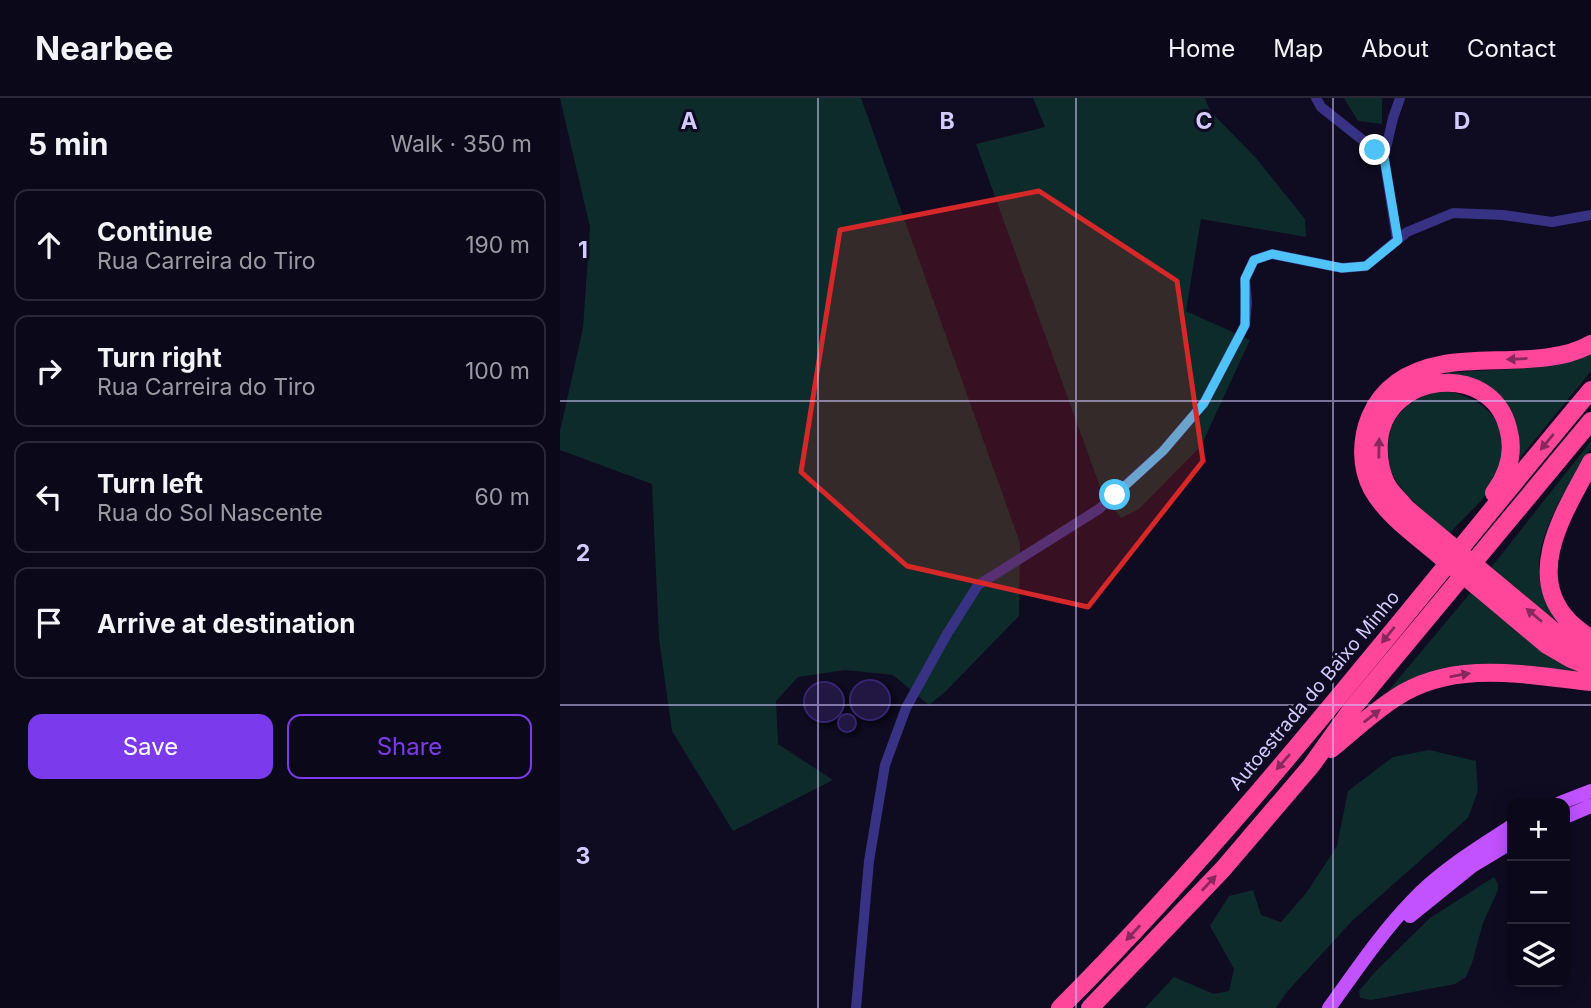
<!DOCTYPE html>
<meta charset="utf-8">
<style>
body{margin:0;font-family:Inter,sans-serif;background:#141122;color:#f1f3f6}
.controls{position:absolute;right:21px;bottom:21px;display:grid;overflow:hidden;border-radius:14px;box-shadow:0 4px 18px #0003}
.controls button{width:63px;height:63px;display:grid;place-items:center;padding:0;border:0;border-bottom:2px solid #2b2938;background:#0b0819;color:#f1f3f6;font:35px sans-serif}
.stop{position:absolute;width:21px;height:21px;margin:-16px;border:5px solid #4fc3f7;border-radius:50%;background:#fff}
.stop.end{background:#4fc3f7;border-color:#fff;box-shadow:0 2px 7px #0008}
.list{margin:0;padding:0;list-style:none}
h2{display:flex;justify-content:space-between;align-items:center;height:91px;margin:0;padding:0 28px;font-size:30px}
h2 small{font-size:23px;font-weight:400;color:#9a9aa2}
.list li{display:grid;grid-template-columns:46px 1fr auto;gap:21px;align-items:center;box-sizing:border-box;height:112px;margin:0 14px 14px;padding:0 14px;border:2px solid #2b2938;border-radius:14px}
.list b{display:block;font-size:26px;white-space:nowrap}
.list p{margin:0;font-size:23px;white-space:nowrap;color:#9a9aa2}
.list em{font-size:23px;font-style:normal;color:#9a9aa2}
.actions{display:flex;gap:14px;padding:21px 28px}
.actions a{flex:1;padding:16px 0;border:2px solid #7c3aed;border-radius:14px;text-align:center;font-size:24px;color:#7c3aed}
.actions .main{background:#7c3aed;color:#fff}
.icon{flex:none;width:38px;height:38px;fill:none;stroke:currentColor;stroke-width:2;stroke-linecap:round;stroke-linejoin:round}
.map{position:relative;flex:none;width:1031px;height:910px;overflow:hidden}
header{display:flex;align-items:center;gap:42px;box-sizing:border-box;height:98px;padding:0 35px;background:#0b0819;border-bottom:2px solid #2b2938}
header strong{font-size:33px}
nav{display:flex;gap:38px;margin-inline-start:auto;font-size:24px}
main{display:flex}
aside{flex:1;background:#0b0819}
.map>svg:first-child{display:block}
</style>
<header>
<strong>Nearbee</strong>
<nav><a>Home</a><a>Map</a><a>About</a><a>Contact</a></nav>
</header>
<main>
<aside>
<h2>5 min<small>Walk · 350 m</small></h2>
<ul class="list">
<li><svg class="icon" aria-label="ahead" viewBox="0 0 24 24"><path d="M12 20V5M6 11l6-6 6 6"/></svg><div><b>Continue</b><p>Rua Carreira do Tiro</p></div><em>190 m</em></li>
<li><svg class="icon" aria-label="right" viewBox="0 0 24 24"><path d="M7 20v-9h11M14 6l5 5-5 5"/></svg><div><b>Turn right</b><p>Rua Carreira do Tiro</p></div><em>100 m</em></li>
<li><svg class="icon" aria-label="left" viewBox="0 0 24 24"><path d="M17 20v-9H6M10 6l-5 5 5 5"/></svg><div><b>Turn left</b><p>Rua do Sol Nascente</p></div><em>60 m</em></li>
<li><svg class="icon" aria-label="arrive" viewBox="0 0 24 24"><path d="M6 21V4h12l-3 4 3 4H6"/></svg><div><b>Arrive at destination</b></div></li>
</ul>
<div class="actions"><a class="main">Save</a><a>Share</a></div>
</aside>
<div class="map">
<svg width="1031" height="910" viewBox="0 0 1031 910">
<defs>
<filter id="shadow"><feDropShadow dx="3.5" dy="3.5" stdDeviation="3.5" flood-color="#0009"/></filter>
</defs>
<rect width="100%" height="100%" fill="#0f0b21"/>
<path fill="#0d2b2b" d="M 0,0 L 301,0 L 460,445 L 459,518 L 385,594 L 369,607 L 333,577 L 285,572 L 238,579 L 216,603 L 218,646 L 273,682 L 173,733 L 112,633 L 99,541 L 92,386 L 0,352 L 0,333 L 23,230 L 30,129 Z
M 473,0 L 645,0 L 650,13 L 696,60 L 745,121 L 746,139 L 641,121 L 626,213 L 690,242 L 641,348 L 579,411 L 561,420 L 543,397 L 416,46 L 485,29 Z
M 784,0 L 822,0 L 822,26 L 798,23 Z
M 1031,255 L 1031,273 L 960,360 C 962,310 928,280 881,275 L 972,270 L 1001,265 Z
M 881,292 C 932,299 961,338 933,386 C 923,404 903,420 889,436 C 870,417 845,401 833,377 C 829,369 828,359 828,350 C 828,317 851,300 881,292 Z
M 1031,343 L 1031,350 C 1009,389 972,437 980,484 C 982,499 990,511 997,524 L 990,521 L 930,471 Z
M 912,493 L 1023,575 C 972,570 917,558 867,576 C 854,581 841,589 828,595 L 829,592 Z
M 869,652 L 916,663 L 918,693 L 908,720 L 792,823 L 726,895 L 716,910 L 585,910 L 614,879 L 654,896 L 669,893 L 674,871 L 650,828 L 669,798 L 693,792 L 701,817 L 721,824 L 747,794 L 777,748 L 788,693 L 833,659 Z
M 934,779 L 938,786 L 938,792 L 923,825 L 912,865 L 906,879 L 895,886 L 811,902 L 800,900 L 799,893 L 815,874 L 870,820 Z"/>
<path fill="#201543" stroke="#362571" stroke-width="2" filter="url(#shadow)" d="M290 602a20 20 0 1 1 40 0a20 20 0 1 1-40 0Z
M244 604a20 20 0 1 1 40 0a20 20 0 1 1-40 0Z
M278 625a9 9 0 1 1 18 0a9 9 0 1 1-18 0Z"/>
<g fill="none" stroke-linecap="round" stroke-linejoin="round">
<path stroke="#373284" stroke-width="10" d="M 756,0 L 761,9 L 824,59 L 837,142
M 824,59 L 833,20 L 840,0
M 296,910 L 309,763 L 325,667 L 346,610 L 387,536 L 418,487 L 539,411 L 603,353 L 644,305 L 685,227 L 687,204 L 685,181 L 694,162 L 712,156 L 782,170 L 806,168 L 847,134 L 893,115 L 943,117 L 992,124 L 1031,117"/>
<path stroke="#c252ff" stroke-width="14" d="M 1000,705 L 1031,693
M 1005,719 L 1031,708
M 850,818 L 912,768 L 952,744
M 769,910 C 795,874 821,835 852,803 C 880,773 918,750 952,728"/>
<path stroke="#ff469a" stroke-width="18" d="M 1031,246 C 992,269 927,258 884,266 C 851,272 823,287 810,319 C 801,341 800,369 812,391 C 827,418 857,438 880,458 C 916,487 951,517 987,547 L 1011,561 L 1031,569
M 1031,364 C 1008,409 964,472 1006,520 C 1012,528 1023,535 1031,541
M 934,395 C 949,375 955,354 948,330 C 931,262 825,274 819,343 C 818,357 820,372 826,385 C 830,394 840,402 846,410 L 996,535 L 1020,551 L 1031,552
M 771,651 C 792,634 812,615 835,600 C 894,561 965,577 1031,584
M 500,910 C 692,718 856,500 1031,292
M 530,910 L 663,771 L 751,668 L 791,612 L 1031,323"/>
</g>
<defs><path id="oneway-solid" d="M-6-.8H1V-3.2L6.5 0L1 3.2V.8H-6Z" transform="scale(1.75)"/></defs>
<g fill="#87285e">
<use href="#oneway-solid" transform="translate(957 261) rotate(177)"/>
<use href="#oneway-solid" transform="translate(987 344) rotate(130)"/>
<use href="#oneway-solid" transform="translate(819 350) rotate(-89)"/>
<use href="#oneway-solid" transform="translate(974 517) rotate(-140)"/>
<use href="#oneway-solid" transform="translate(828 537) rotate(129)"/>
<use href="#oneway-solid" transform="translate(900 577) rotate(-10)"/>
<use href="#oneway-solid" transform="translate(812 618) rotate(-38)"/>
<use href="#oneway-solid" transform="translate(723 664) rotate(131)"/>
<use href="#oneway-solid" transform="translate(649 785) rotate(-47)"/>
<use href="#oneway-solid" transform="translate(573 835) rotate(133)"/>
</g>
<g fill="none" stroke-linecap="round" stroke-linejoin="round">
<path stroke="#4fc3f7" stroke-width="9" d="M 555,397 L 603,353 L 644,305 L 685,227 L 685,181 L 694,162 L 712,156 L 782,170 L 806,168 L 838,142 L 824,59 L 815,52"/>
</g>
<path fill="#d62828" fill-opacity="0.2" stroke="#d62828" stroke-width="5" stroke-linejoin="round" d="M 479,93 L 617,183 L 643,363 L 528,509 L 347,468 L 241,374 L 280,132 Z"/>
<path fill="none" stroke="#d2cbff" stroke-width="2" stroke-opacity="0.55" d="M 258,0 L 258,910M 516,0 L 516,910M 773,0 L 773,910M 0,303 L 1031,303M 0,607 L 1031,607"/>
<g text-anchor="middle" stroke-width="6" stroke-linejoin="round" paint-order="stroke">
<g font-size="19" fill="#d2cbff" stroke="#0f0b21">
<text transform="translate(754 592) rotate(-50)" y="7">Autoestrada do Baixo Minho</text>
</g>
</g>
<g font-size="23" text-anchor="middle" font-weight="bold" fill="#d2cbff" stroke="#0f0b21" stroke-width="6" stroke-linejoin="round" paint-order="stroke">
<text x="129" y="31">A</text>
<text x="387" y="31">B</text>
<text x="644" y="31">C</text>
<text x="902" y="31">D</text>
<text x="23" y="160">1</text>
<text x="23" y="463">2</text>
<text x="23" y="766">3</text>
</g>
</svg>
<div class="controls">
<button>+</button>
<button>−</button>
<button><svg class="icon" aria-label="layers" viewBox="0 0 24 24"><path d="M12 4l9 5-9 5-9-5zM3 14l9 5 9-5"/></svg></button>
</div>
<div class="stop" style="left:555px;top:397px"></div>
<div class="stop end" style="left:815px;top:52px"></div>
</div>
</main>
